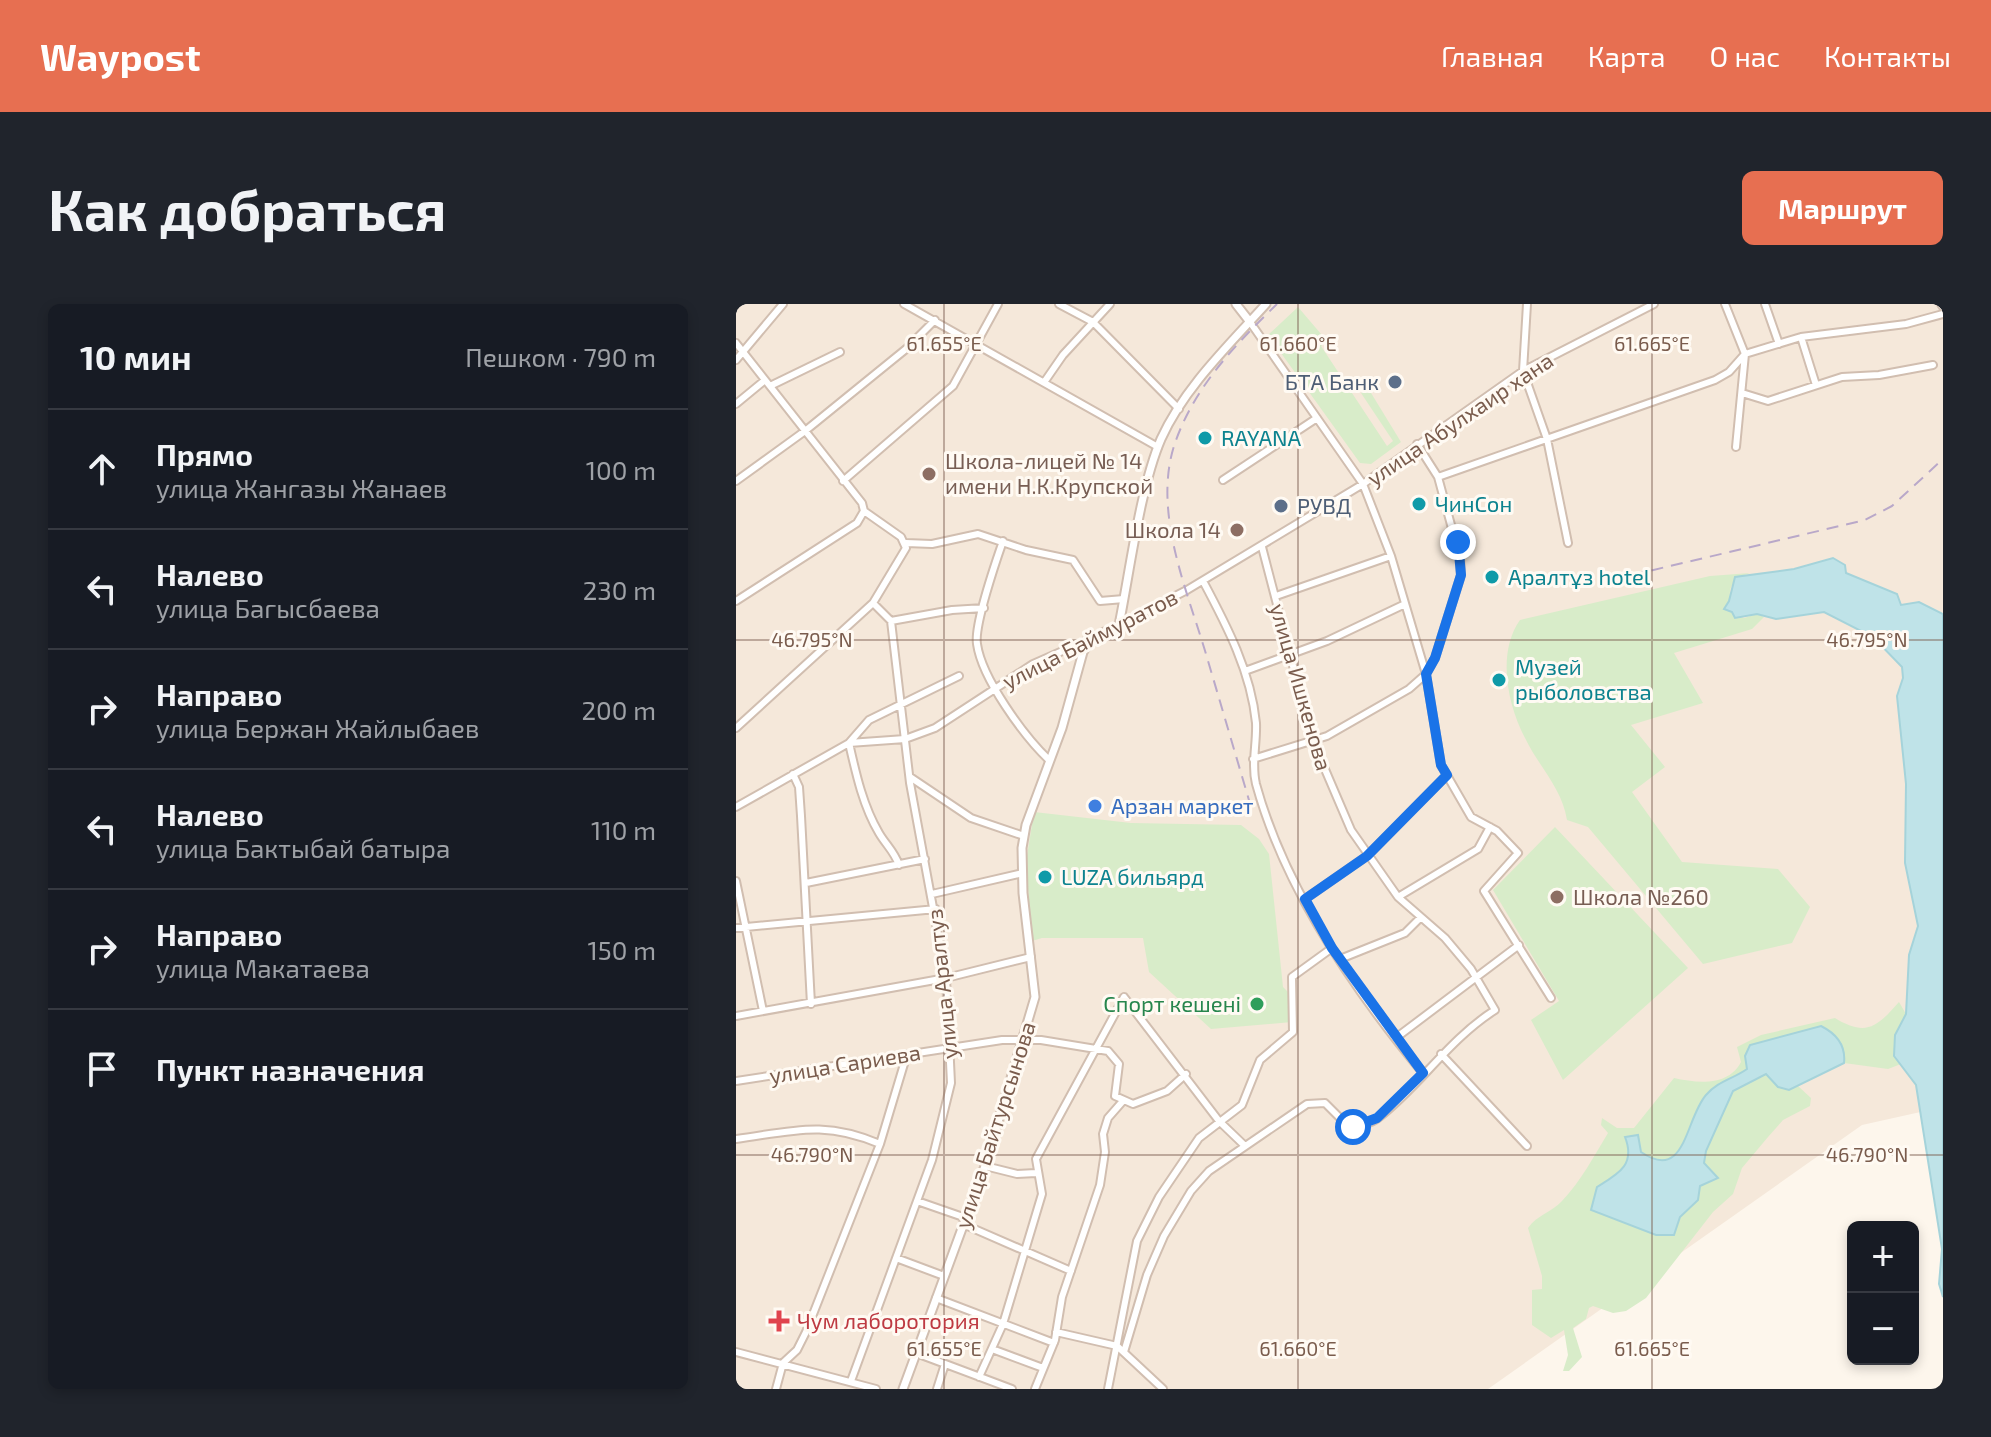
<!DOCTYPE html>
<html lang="ru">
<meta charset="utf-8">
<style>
body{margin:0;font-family:"Exo 2",sans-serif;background:#20242c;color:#f1f3f6}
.controls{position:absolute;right:24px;bottom:24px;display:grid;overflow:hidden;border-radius:12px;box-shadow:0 4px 12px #0003}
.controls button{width:72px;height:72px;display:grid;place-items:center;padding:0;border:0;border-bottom:2px solid #363941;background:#171b24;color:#f1f3f6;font:40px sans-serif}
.stop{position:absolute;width:24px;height:24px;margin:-18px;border:6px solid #1a73e8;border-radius:50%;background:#fff}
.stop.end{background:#1a73e8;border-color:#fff;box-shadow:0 2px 8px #0008}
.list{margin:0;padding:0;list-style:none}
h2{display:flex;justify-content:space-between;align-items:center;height:104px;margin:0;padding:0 32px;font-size:34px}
h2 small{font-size:26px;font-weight:400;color:#9ea1a6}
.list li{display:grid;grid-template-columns:52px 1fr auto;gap:24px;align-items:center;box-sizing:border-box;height:120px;padding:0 32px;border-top:2px solid #363941}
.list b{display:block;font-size:30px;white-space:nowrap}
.list p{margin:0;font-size:26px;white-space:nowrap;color:#9ea1a6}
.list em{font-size:26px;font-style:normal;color:#9ea1a6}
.icon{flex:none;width:44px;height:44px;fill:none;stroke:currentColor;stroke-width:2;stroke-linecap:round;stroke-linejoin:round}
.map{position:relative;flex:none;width:1207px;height:1085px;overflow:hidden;border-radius:12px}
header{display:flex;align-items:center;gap:48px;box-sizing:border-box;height:112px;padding:0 40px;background:#e76f51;color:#fff}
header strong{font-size:38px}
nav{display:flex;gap:44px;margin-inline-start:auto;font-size:28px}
.intro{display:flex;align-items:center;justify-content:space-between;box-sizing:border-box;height:192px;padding:0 48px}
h1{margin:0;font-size:56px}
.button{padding:20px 36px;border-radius:12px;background:#e76f51;color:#fff;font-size:28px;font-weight:700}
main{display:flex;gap:48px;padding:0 48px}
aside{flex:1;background:#171b24;border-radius:12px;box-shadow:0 4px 12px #0003}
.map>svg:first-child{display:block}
</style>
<header>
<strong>Waypost</strong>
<nav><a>Главная</a><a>Карта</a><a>О нас</a><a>Контакты</a></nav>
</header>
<div class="intro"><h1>Как добраться</h1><a class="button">Маршрут</a></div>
<main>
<aside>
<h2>10 мин<small>Пешком · 790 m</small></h2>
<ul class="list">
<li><svg class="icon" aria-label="ahead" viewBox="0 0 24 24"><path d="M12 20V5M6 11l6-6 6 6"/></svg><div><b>Прямо</b><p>улица Жангазы Жанаев</p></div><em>100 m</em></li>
<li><svg class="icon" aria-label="left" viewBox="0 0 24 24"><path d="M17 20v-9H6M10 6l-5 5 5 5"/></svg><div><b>Налево</b><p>улица Багысбаева</p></div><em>230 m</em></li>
<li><svg class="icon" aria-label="right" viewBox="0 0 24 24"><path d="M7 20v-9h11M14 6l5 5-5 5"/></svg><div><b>Направо</b><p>улица Бержан Жайлыбаев</p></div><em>200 m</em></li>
<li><svg class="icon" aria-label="left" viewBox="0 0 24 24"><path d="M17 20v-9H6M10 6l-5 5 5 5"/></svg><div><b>Налево</b><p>улица Бактыбай батыра</p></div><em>110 m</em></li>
<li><svg class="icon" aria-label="right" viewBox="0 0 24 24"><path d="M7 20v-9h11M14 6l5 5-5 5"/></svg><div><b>Направо</b><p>улица Макатаева</p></div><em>150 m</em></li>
<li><svg class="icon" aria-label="arrive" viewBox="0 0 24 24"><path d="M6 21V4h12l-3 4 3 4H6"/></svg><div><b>Пункт назначения</b></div></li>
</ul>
</aside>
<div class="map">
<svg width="1207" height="1085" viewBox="0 0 1207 1085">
<rect width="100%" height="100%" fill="#fdf6ec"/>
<path fill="#f5e8da" d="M 0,0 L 1207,0 L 1207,803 L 1126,821 L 752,1085 L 0,1085 Z"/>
<path fill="#d8ecc9" d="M 562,3 L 591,37 L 585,42 L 651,142 L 657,137 L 625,89 L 632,84 L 665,138 L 635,160 L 624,159 L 532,31 Z
M 1014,269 C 993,275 991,287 996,308 L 1008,314 L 1021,310 L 1028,313 L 1016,325 L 938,349 L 967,399 L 895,421 L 929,463 L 896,488 L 946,558 L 1042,565 L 1074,603 L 1056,639 L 967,660 L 852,523 L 831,516 C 826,484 803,463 789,434 C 771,400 761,348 784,316 L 974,272 Z
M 298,508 L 395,519 L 505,521 L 523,535 L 533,550 L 547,683 L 553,689 L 556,718 L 475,725 L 413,668 L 407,634 L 306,634 L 296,637 L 290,558 Z
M 819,523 L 952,664 L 827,776 L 795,716 L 823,697 L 757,586 Z
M 1163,698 L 1170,710 L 1159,731 L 1158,752 L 1165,760 L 1152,765 L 1108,759 L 1064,778 L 1062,782 L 1075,794 L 1074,802 L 1047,816 L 1032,833 L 1006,864 L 997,890 L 977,908 L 910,994 L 890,1007 L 877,1009 L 857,1002 L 853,1004 L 850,1015 L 837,1024 L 846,1053 L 833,1067 L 827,1067 L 832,1051 L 828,1026 L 815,1034 L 796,1021 L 796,986 L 806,985 L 806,972 L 792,924 C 801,911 816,908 826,897 C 845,877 858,852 872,829 L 865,821 L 866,814 L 881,824 L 898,824 L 938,774 C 961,779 992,783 1005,758 L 1001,743 L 1025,731 L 1099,714 C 1130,733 1141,723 1163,698 Z"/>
<path fill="#bfe3e8" stroke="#a5d3da" stroke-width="2" d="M 1097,254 L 1109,261 L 1110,269 L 1161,290 L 1165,301 L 1183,298 L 1207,310 L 1207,993 L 1203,980 L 1206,945 L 1180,781 L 1158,752 L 1159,731 L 1170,710 L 1173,651 L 1182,622 L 1169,559 L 1170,480 L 1161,392 L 1167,374 L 1166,363 L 1137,333 L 1088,308 L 1040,315 L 1021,310 L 999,314 L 996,308 L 988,305 L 993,297 L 999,273 L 1058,265 Z
M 1085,722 C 1101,730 1110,741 1108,759 L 1053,786 L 1042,783 L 1030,770 L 997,787 L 970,847 L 968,859 L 982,874 L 964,882 L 962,896 L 944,913 L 938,931 L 920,931 L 855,906 L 861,883 C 882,870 900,861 889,833 L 902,831 L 905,848 C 950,879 949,815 970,791 C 982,777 997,775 1011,765 L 1009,752 L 1014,741 Z"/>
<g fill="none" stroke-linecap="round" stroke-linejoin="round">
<g stroke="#d1beb0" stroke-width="10">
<path id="minor" d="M 168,0 L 422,143
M 323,0 L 357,18 L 443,105
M 791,0 L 787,67 L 811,135 L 832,239
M 989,0 L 1009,50 L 1000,143
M 1029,0 L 1043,40
M 1205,0 L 1207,3
M 514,18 L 627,180 L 655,252 L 690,370 L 705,461 L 735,513 L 761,527 L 782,549 L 748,587 L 815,694
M 1065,33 L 1080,81
M 0,39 L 126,199 L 128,207 L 121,219 L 0,297
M 0,56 L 47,0
M 309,77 L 327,51 L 374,0
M 34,82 L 104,48
M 1006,89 L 1032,97 L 1106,73 L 1143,71 L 1197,61
M 0,100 L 29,76
M 702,173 L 979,76 L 993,68 L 1009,50 L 1065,33 L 1170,20 L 1207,10
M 487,176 L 581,114
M 0,177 L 69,127 L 170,45 L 199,16
M 107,177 L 217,82 L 262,0
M 267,237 C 260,257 238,322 241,340 C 246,375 288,432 313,456
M 170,239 L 196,240 L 242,230 L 290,246 L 337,256 L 364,297 L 388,295
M 467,277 C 491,322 515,368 520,419 C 521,440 515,459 520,480 C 549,586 618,686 687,769
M 540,292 L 655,252
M 137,299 L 155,317
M 155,317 L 216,306 L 248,304
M 383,321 L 451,286 L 627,180 L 787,67 L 918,0
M 509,367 L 591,337 L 667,301
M 0,424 L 137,299 L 170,244 L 165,233 L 128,207
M 517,455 L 591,432 L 673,385 L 690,370 L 699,354 L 725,271 L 724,254 L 702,173 L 681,140
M 57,470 L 63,483 L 65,512 L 75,700
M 174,473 L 235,514 L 288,532
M 0,503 L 113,439 L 169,435 L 199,424 L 297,360 L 356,334
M 163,561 C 158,547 150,541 143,529 C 127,502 120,470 113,439 L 133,416 L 223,372
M 0,577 L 27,707
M 70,579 L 189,555
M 196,590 L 287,569
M 662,593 L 742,545 L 754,523
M 569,595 L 631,552 L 711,471
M 0,624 L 200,605
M 604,655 L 669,629 L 685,613
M 0,712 L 210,674 L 295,653
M 661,733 L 783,641
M 705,750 L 791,842
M 0,777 L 266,736 L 305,736 L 372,747 L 383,760 L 379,792 L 397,800 L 431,787 L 450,770
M 0,835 C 58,827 88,816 144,840
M 249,862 L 281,870 L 300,869
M 181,897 L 230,914
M 227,920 L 335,967
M 160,954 L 208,972
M 200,994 L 318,1039
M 320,1028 L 381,1042 L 427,1085
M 256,1045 L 307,1064
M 0,1048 L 140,1085
M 388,1048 L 411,971 L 428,932 L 455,887 L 473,867 L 571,800 L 589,799 L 612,822 C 622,823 634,820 642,814 C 684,782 712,736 759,706 L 735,665 L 709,634 L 662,593 L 615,526 L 576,435 L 526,243
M 180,1049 L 276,1085
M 243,1073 L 267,1020 L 306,890 L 300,855 L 388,693 L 483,817 L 509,842
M 115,1077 L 196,856 L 215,779 L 210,674 L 174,479 L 155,317
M 40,1085 L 47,1059 L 61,1046 L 70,1028 L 144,840 L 171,750
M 201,1085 L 208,1063
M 299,1085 L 319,1036 L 326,993 L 364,881 L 369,848 L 367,830 L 372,814 L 386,798
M 372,1085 L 401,937 L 423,893 L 463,834 L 506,801 L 524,756 L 557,728 L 556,673 L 596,644"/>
</g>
<g stroke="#d1beb0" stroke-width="11">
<path id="tertiary" d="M 500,0 L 514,18
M 167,1085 L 249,862 L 299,693 L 287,589 L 286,544 L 290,521 L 326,424 L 347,348 L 356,334 L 383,321 C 394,267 404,184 425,135 C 448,84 493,41 530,0"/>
</g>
<use href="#minor" stroke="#fff" stroke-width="6"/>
<use href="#tertiary" stroke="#fff" stroke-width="7"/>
<path stroke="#b9a8c9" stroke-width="2" stroke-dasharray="12 8" stroke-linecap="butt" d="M 896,271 L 1129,216 L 1156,202 L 1207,155
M 515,503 C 500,452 485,401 470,350 C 451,286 417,209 438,142 C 457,84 499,41 541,0"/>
</g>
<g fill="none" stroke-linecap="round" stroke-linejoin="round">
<path stroke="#1a73e8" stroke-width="10" d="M 617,823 L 641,814 L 687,769 L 596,644 L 569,595 L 631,552 L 711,471 L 705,461 L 690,370 L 699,354 L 725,271 L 722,238"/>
</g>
<path fill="none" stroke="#7a5c4d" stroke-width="2" stroke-opacity="0.45" d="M 208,0 L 208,1085M 562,0 L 562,1085M 916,0 L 916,1085M 0,336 L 1207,336M 0,851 L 1207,851"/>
<g fill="#5c6f8a" stroke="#fffaf3" stroke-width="3">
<circle cx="659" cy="78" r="8"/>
<circle cx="545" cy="202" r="8"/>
</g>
<g fill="#0f9aa8" stroke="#fffaf3" stroke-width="3">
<circle cx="469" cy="134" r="8"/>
<circle cx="683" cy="200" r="8"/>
<circle cx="756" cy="273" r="8"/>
<circle cx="763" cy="376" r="8"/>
<circle cx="309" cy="573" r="8"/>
</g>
<g fill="#8d6e63" stroke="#fffaf3" stroke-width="3">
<circle cx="193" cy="170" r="8"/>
<circle cx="501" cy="226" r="8"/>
<circle cx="821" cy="593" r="8"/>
</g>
<circle fill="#3f7fe0" stroke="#fffaf3" stroke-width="3" cx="359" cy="502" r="8"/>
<circle fill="#2e9e5b" stroke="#fffaf3" stroke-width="3" cx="521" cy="700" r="8"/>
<path fill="#e0444e" stroke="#fffaf3" stroke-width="3" d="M39 1005h8v8h8v8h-8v8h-8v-8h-8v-8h8z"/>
<g text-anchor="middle" stroke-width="6" stroke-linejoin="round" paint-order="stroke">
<g font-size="22" fill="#4e5e75" stroke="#fffaf3" text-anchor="end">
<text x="643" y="86">БТА Банк</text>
<text x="561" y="210" text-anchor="start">РУВД</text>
</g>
<g font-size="22" fill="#7a5c4d" stroke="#fffaf3">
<text transform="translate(724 115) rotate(-34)" y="8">улица Абулхаир хана</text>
<text transform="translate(354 335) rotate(-27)" y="8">улица Баймуратов</text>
<text transform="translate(565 383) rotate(74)" y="8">улица Ишкенова</text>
<text transform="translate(206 680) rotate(-96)" y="8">улица Аралтуз</text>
<text transform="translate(109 760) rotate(-9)" y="8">улица Сариева</text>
<text transform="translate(259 821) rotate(-72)" y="8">улица Байтурсынова</text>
</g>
<g font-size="22" fill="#0d838f" stroke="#fffaf3" text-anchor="start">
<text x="485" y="142">RAYANA</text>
<text x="699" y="208">ЧинСон</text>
<text x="772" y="281">Аралтұз hotel</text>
<text x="779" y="371">Музей<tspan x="779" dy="25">рыболовства</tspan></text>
<text x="325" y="581">LUZA бильярд</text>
</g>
<g font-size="22" fill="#785e54" stroke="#fffaf3" text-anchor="start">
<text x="209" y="165">Школа-лицей № 14<tspan x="209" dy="25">имени Н.К.Крупской</tspan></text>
<text x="485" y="234" text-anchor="end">Школа 14</text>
<text x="837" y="601">Школа №260</text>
</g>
<g font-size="22" fill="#366cbe" stroke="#fffaf3" text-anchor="start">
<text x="375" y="510">Арзан маркет</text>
</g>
<g font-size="22" fill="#27864d" stroke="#fffaf3" text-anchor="end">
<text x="505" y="708">Спорт кешені</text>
</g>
<g font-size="22" fill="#be3a42" stroke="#fffaf3" text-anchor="start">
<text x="61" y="1025">Чум лаборотория</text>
</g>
</g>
<g font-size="20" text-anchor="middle" fill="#7a5c4d" stroke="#fffaf3" stroke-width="6" stroke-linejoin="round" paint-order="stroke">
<text x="208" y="47">61.655°E</text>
<text x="562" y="47">61.660°E</text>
<text x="916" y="47">61.665°E</text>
<text x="76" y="343">46.795°N</text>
<text x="1131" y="343">46.795°N</text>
<text x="76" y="858">46.790°N</text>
<text x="1131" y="858">46.790°N</text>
<text x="208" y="1052">61.655°E</text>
<text x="562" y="1052">61.660°E</text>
<text x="916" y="1052">61.665°E</text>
</g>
</svg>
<div class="controls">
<button>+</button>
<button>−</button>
</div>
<div class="stop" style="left:617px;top:823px"></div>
<div class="stop end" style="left:722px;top:238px"></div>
</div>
</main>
